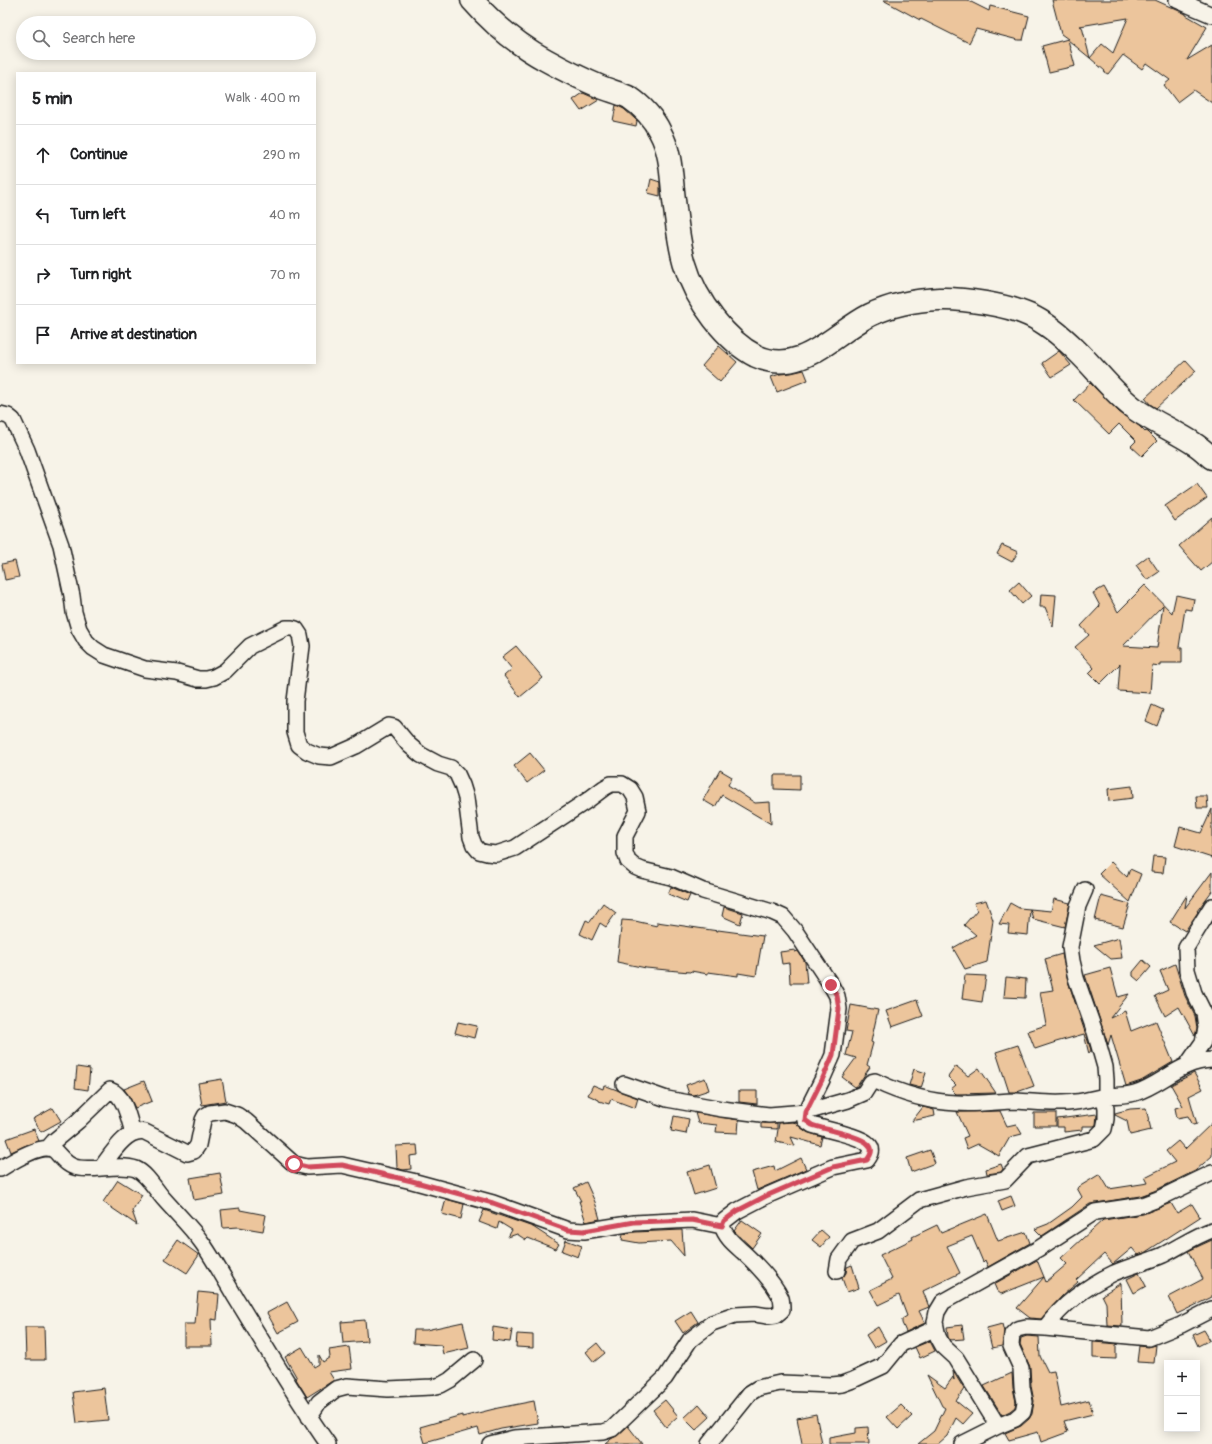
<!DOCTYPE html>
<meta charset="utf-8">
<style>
body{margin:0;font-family:Pangolin,sans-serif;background:#f6f6f6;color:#202124}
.controls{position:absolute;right:12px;bottom:12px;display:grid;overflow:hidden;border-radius:0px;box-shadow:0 2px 10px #0003}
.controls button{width:36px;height:36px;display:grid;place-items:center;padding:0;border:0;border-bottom:1px solid #e0e0e0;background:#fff;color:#202124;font:20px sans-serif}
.stop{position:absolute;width:12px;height:12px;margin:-9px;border:3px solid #d1495b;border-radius:50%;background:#fff}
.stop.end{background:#d1495b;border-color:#fff;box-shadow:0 1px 4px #0008}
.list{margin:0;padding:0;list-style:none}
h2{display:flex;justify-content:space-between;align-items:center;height:52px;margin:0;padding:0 16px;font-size:17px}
h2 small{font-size:13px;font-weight:400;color:#757577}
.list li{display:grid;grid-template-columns:26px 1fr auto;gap:12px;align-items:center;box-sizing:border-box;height:60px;padding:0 16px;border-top:1px solid #e0e0e0}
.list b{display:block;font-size:15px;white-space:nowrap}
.list em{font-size:13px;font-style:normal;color:#757577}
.icon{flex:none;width:22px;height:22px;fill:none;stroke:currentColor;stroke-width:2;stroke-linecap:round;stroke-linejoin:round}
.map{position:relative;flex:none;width:1212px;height:1444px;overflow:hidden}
.search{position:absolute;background:#fff;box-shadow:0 2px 10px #0003;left:16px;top:16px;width:300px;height:44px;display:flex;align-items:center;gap:10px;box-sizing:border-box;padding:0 14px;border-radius:22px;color:#757577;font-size:15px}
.panel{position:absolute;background:#fff;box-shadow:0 2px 10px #0003;left:16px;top:72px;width:300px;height:292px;border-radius:0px}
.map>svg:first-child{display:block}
</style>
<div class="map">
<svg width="1212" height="1444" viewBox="0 0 1212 1444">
<rect width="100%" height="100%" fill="#f7f3e8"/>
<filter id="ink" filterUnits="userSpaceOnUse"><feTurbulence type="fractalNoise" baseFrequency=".025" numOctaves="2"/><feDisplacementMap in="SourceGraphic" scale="8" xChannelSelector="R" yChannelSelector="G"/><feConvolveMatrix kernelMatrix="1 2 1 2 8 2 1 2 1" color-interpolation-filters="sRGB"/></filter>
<g filter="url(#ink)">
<path fill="#ecc59c" stroke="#1c1c1c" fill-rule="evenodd" d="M 883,0 L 967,0 L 989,11 L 990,6 L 1029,16 L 1023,40 L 1018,40 L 976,29 L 969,43 L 921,19 L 920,20 Z
M 1052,0 L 1155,0 L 1186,14 L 1186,15 L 1207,27 L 1187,60 L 1212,45 L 1212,103 L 1193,90 L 1177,102 L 1164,85 L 1170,80 L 1146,63 L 1142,69 L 1123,55 L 1108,74 L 1104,72 L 1105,71 L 1090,58 L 1102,44 L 1113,53 L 1128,18 L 1080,26 L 1082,27 L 1090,58 L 1068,40 L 1075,66 L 1049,72 L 1042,46 L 1068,39 L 1061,34 Z
M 583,93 L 599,100 L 581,111 L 573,100 Z
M 616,105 L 624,109 L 634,118 L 637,121 L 636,126 L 613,121 Z
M 651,179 L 660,182 L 660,196 L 648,193 Z
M 719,346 L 737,362 L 720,382 L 702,366 Z
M 1059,351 L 1071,365 L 1052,377 L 1042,363 Z
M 1186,360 L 1196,371 L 1156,408 L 1150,404 L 1145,398 Z
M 804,370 L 808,380 L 777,392 L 771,377 L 780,374 L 791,373 Z
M 1090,383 L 1119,412 L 1139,426 L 1145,432 L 1146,431 L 1148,432 L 1157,441 L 1142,456 L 1131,446 L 1136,441 L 1119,424 L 1109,434 L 1074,400 Z
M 1197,484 L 1207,498 L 1175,521 L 1165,506 Z
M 1212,517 L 1212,562 L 1201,571 L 1179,546 Z
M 1002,545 L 1018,552 L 1012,562 L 997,554 Z
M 1148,556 L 1159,572 L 1147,580 L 1136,565 Z
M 15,561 L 19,577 L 5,580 L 2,564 Z
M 1019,582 L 1031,596 L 1022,604 L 1010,590 Z
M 1145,585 L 1172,613 L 1176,595 L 1194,599 L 1192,610 L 1185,609 L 1179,647 L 1182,647 L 1182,663 L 1160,663 L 1160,666 L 1152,665 L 1150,693 L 1118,691 L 1120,664 L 1100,684 L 1089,673 L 1094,668 L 1075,647 L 1089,635 L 1081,626 L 1100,606 L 1093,593 L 1104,587 L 1118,612 ZM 1163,605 L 1157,648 L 1123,646 Z
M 1041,594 L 1056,595 L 1053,627 L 1045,607 L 1040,607 Z
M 516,646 L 543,678 L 520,697 L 504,676 L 512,669 L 502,657 Z
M 1152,705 L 1163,710 L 1157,726 L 1146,721 Z
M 530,753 L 544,770 L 527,783 L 514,766 Z
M 720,770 L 732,777 L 728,785 L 755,803 L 770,802 L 771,824 L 722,795 L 715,807 L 703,800 Z
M 774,775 L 800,775 L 800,790 L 774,789 Z
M 1132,786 L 1133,798 L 1109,801 L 1108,789 Z
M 1196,796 L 1207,796 L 1208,808 L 1197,808 Z
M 1212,809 L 1212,858 L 1175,846 L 1180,827 L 1201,833 Z
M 1153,856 L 1165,857 L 1163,873 L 1151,872 Z
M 1111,862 L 1127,877 L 1130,869 L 1141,874 L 1130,902 L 1099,874 Z
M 1212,872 L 1212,891 L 1197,911 L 1198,912 L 1185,931 L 1170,922 L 1187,895 L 1185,908 Z
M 671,887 L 690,895 L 687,902 L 668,894 Z
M 1101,896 L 1130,904 L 1123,927 L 1095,920 Z
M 1054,899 L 1070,903 L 1065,927 L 1033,919 L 1030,909 L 1051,911 Z
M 986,900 L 993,920 L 987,962 L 965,969 L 953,948 L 976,935 L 964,925 L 977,910 L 974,903 Z
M 603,903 L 616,913 L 606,927 L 600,923 L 592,940 L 580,934 L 586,920 L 590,922 Z
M 1010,903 L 1019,908 L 1030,909 L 1028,935 L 1008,933 L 1009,925 L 999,924 Z
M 724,907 L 743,913 L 740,924 L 722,916 Z
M 622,920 L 635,921 L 657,926 L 657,922 L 718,931 L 718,930 L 763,936 L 756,976 L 738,973 L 738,976 L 708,972 L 708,974 L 691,971 L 690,972 L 678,971 L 646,968 L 617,962 Z
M 1119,938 L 1122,958 L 1111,959 L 1094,945 Z
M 795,950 L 795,952 L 798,951 L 805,962 L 807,983 L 790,983 L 789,963 L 782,964 L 780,952 Z
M 1062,954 L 1068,981 L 1091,1050 L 1089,1054 L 1084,1034 L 1056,1042 L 1035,1049 L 1028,1031 L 1046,1025 L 1040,992 L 1053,990 L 1045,959 Z
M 1143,960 L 1151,967 L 1139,981 L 1133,976 L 1133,972 Z
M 1175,964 L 1185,996 L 1195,1016 L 1197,1028 L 1195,1036 L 1179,1007 L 1165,1016 L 1155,996 L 1168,990 L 1160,971 Z
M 1110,968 L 1118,997 L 1129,994 L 1110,1018 L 1125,1011 L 1131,1031 L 1156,1021 L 1173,1062 L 1141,1081 L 1126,1086 L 1111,1035 L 1108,1045 L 1085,975 Z
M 965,975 L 986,976 L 982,1002 L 962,999 Z
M 1006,977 L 1026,979 L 1025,998 L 1004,997 Z
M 917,1000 L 923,1016 L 892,1027 L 886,1011 Z
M 851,1005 L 878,1010 L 871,1042 L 873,1043 L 867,1065 L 870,1067 L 857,1086 L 855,1087 L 842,1077 L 856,1058 L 846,1055 L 852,1032 L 846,1031 Z
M 458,1022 L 477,1026 L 474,1038 L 455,1033 Z
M 1018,1045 L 1034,1086 L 1017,1092 L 1009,1092 L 996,1052 Z
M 956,1066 L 968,1076 L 979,1068 L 996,1093 L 956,1094 L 951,1089 L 956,1085 L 948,1077 Z
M 77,1067 L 90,1069 L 88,1090 L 75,1088 Z
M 914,1069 L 926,1073 L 921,1088 L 909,1085 Z
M 1194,1073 L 1203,1089 L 1189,1096 L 1197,1124 L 1193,1125 L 1188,1116 L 1177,1118 L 1175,1108 L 1183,1106 L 1171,1085 Z
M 705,1078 L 709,1090 L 694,1095 L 689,1094 L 686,1085 Z
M 222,1079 L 226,1101 L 202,1105 L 198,1083 Z
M 144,1081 L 152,1101 L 135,1108 L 130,1098 L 124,1089 Z
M 593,1085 L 603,1089 L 604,1085 L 638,1098 L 635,1108 L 611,1099 L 609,1104 L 599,1101 L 599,1100 L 588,1095 Z
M 739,1091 L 757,1091 L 757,1104 L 739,1102 Z
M 923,1107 L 934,1110 L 935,1116 L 912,1121 Z
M 53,1108 L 61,1121 L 41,1132 L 33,1119 Z
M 1146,1108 L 1151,1130 L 1130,1135 L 1127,1121 L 1115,1115 L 1115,1113 L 1130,1109 Z
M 1000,1111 L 1007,1126 L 1016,1124 L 1022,1134 L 1010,1137 L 999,1156 L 978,1144 L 967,1149 L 963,1138 L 968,1136 L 957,1112 Z
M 695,1113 L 739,1120 L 738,1133 L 716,1132 L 717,1125 L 698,1123 Z
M 1034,1113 L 1056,1113 L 1056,1126 L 1034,1126 Z
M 1097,1114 L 1096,1125 L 1094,1126 L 1082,1126 L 1082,1130 L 1064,1132 L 1064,1127 L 1057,1127 L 1057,1119 Z
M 674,1116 L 689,1119 L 686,1134 L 671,1131 Z
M 792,1122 L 797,1123 L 800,1127 L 807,1132 L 822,1137 L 820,1145 L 791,1137 L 795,1146 L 776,1142 L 779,1123 Z
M 761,1123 L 777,1123 L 777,1129 L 761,1128 Z
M 1212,1123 L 1212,1156 L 1195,1171 L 1154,1191 L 1140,1196 L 1090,1204 L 1042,1236 L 1035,1229 L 1048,1224 L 1072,1207 L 1082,1197 L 1077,1188 L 1100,1174 L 1109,1189 L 1148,1183 L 1145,1177 L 1175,1162 L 1166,1151 L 1178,1141 L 1185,1149 Z
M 34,1129 L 39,1141 L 24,1146 L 11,1152 L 6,1139 Z
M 417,1145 L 418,1155 L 410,1156 L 411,1169 L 403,1170 L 397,1168 L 396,1146 Z
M 930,1150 L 935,1163 L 911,1172 L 907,1158 Z
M 801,1158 L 806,1169 L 757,1190 L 752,1172 L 774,1166 L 775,1171 Z
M 1001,1164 L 1003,1169 L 1001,1172 L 987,1174 L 986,1169 Z
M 710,1165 L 716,1188 L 694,1195 L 687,1172 Z
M 220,1173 L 224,1195 L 194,1200 L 190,1178 Z
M 118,1180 L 142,1195 L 132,1211 L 137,1225 L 103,1202 Z
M 586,1182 L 595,1202 L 600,1219 L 586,1222 L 579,1201 L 581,1201 L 574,1188 Z
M 1011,1196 L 1015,1206 L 1002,1211 L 998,1201 Z
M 446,1199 L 464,1204 L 461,1219 L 442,1214 Z
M 1171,1203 L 1177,1213 L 1192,1204 L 1200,1217 L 1144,1253 L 1138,1255 L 1132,1248 L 1113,1264 L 1104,1254 L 1076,1280 L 1078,1282 L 1062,1296 L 1041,1319 L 1030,1318 L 1017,1308 L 1044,1277 L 1046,1282 L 1067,1264 L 1061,1258 L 1103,1220 L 1143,1214 Z
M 240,1208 L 240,1210 L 266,1215 L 263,1231 L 239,1227 L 223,1228 L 221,1210 Z
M 484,1210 L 533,1227 L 559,1244 L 556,1249 L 528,1238 L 526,1240 L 517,1234 L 508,1237 L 512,1230 L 499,1222 L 497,1229 L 479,1222 Z
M 987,1214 L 998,1241 L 1026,1232 L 1030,1243 L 988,1267 L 985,1260 L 983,1262 L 972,1236 L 947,1246 L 960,1273 L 923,1291 L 929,1307 L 919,1311 L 925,1323 L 906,1332 L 902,1323 L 902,1319 L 907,1316 L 899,1295 L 878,1305 L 870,1290 L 892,1279 L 880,1255 L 913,1239 L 912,1237 L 937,1225 L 941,1233 Z
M 742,1220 L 762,1234 L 752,1248 L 734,1231 Z
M 682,1230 L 684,1256 L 671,1241 L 639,1243 L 622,1240 L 623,1234 L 635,1232 Z
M 821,1230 L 829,1237 L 821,1247 L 812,1240 Z
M 178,1240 L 199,1255 L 187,1273 L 165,1259 Z
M 566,1240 L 582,1246 L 578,1257 L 562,1251 Z
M 1212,1240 L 1212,1297 L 1177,1314 L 1169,1297 L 1203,1279 L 1188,1251 Z
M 1037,1260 L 1044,1277 L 1001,1294 L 997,1291 L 994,1284 Z
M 852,1265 L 859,1288 L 847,1292 L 842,1278 L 846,1273 L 847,1267 Z
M 1139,1273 L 1146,1286 L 1134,1293 L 1127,1279 Z
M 1121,1283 L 1122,1326 L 1107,1325 L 1106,1303 L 1102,1295 Z
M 198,1292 L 219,1294 L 217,1320 L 211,1319 L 212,1346 L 184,1346 L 184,1324 L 195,1324 Z
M 287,1302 L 298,1322 L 278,1333 L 267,1313 Z
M 691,1311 L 698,1322 L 683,1333 L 675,1321 Z
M 365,1320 L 367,1341 L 343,1343 L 341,1322 Z
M 463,1322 L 469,1348 L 443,1354 L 441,1345 L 413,1343 L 414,1330 L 426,1330 Z
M 1002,1324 L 1004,1332 L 1002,1346 L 992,1348 L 987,1328 Z
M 962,1325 L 964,1339 L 950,1340 L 948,1337 L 947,1327 Z
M 25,1327 L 44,1327 L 45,1360 L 26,1360 Z
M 493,1327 L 512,1330 L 510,1342 L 492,1340 Z
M 878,1327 L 886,1341 L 874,1348 L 866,1335 Z
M 1204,1330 L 1210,1340 L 1198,1346 L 1193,1335 Z
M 517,1334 L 533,1335 L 533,1348 L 516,1347 Z
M 1027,1336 L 1039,1337 L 1040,1356 L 1048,1372 L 1054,1371 L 1061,1407 L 1089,1400 L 1093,1414 L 1064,1421 L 1068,1432 L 1041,1442 L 1038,1432 L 1009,1440 L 1005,1433 L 1021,1426 L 1029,1419 L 1032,1414 L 1034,1401 L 1031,1386 L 1030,1367 L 1020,1344 L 1021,1338 Z
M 930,1341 L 935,1351 L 920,1358 L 915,1347 Z
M 1093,1342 L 1119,1344 L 1116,1345 L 1116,1359 L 1093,1358 Z
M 597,1343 L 605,1353 L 594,1362 L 586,1352 Z
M 1156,1345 L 1154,1363 L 1137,1362 L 1139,1346 L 1148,1347 Z
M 302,1347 L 314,1367 L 319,1364 L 319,1355 L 323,1362 L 330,1357 L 329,1350 L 349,1347 L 352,1369 L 329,1372 L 334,1380 L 307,1397 L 296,1379 L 297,1378 L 285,1357 Z
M 953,1371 L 964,1389 L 956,1401 L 972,1414 L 963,1424 L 956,1418 L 947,1436 L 938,1444 L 918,1444 L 934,1431 L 945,1408 L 942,1406 L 927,1375 L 945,1388 L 953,1377 L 954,1380 Z
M 1012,1373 L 1013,1388 L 1016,1402 L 1015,1407 L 1010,1411 L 1002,1415 L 984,1386 Z
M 104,1388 L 108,1420 L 77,1423 L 73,1392 Z
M 665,1400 L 678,1416 L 666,1427 L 653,1410 Z
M 534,1401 L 538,1423 L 501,1429 L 480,1435 L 478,1428 L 425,1443 L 420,1427 L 462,1415 L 462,1417 L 498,1408 Z
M 699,1404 L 710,1417 L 696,1430 L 684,1418 Z
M 901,1405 L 912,1416 L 898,1429 L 887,1417 Z
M 816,1414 L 822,1444 L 802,1444 L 797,1418 Z
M 628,1426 L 642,1444 L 605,1444 L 611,1439 L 618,1435 Z
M 868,1427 L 869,1444 L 829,1444 L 829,1438 L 856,1433 L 856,1428 Z"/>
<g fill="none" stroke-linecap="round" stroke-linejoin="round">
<g stroke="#1c1c1c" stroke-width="18">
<path id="minor" d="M 1177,0 L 1212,15
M 0,414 L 8,416 L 13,420 L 27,450 L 61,545 L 72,596 L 74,612 L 79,629 L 86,641 L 93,648 L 104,655 L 145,669 L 177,673 L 198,679 L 206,679 L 214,677 L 225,671 L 250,646 L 286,628 L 292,628 L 296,629 L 300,635 L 302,646 L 295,701 L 295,732 L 299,745 L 307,751 L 319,756 L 331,757 L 356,746 L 389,726 L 394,727 L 409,745 L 421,755 L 438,764 L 451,768 L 457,774 L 462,785 L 466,798 L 471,837 L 474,845 L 479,851 L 487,853 L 496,854 L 515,848 L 588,800 L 604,788 L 611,784 L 622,784 L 630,789 L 635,797 L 638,811 L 625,836 L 625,853 L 628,861 L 635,867 L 642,870 L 671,877 L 703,891 L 772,912 L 783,917 L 795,931 L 831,985 L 837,996 L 839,1009 L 833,1055 L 822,1080 L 806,1112 L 805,1120 L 812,1125 C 823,1129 861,1136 868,1144 C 874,1149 871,1155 867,1160 L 833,1167 L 766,1196 L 737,1211 L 724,1221 L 722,1226 C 726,1238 734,1244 743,1252 C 757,1265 773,1281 781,1298 C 782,1302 782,1306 782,1310 L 776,1315 L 768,1316 L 755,1314 L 735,1315 L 712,1323 L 690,1340 L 665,1378 L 612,1429 L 603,1432 L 514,1438 L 490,1444
M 1187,1065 L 1203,1042 L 1206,1028 L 1204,1013 L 1194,993 L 1187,970 L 1186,948 L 1212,906
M 624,1084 L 667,1099 L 722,1109 L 769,1115 L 806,1112 L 848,1100 L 864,1093 L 871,1082 L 875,1081 C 900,1093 929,1102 957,1103 C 977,1105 997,1101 1017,1101 C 1037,1102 1056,1105 1075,1102 C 1085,1101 1095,1098 1105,1096 C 1115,1095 1125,1096 1135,1093 C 1163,1084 1180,1061 1212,1060
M 48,1148 L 54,1141 L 78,1121 L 110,1090 C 125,1095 129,1120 133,1133
M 101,1168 C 111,1155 126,1128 145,1132 L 187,1153 L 194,1151 L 198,1145 L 203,1120 L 205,1116 L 210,1113 L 225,1111 L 237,1115 L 246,1121 L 294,1164 L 307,1167 L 342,1165 L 412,1181 L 493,1203 L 568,1230 L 584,1231 L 634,1223 L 692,1220 L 722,1226
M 0,1169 C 10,1163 44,1141 55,1151 C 62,1158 68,1167 79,1168 C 96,1171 120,1163 136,1169 C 147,1174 155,1189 163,1198 C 176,1213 191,1227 203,1244 C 214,1260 224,1278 234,1295 C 265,1345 294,1396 328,1444
M 837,1271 L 839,1259 L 852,1241 L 878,1231 L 919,1200 L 966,1187 L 1005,1180 L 1028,1156 L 1094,1139 L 1104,1129 L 1106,1119 L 1106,1108 L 1104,1096 L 1106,1092 L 1106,1080 L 1105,1067 L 1095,1032 L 1076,978 L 1072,961 L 1070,947 L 1078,906 L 1085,890
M 1045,1328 C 1063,1304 1087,1286 1114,1273 C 1130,1266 1147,1262 1163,1255 C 1179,1247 1195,1236 1212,1230
M 309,1417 L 319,1402 L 336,1389 L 347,1386 L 388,1389 L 432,1387 L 441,1385 L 450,1380 L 474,1360
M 998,1426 L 956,1358 L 943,1346 L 938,1337 L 935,1322 L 937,1312 L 943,1302 L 1038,1249 L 1095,1212 L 1142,1205 L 1158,1199 L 1212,1173
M 709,1444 L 750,1393 L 758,1388 L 780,1383 L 832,1385 L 842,1384 L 853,1380 L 883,1366 L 901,1344 L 936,1328
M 962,1444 L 998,1426 L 1015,1419 L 1023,1412 L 1025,1402 L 1022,1387 L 1021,1368 L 1011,1346 L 1012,1334 L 1017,1329 L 1026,1327 L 1045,1328 L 1149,1338 L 1181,1325 L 1212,1309"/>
</g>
<g stroke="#1c1c1c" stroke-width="25">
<path id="highway" d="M 472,0 C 493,24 518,45 546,60 C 564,70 582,79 601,87 C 610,91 621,93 630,98 C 642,106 654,119 660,132 C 670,150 671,171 673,191 C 679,243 681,277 714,319 C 725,333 740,348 756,356 C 801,377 834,333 870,315 C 891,305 916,300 939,299 C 963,298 1007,305 1029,315 C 1047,323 1063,337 1077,351 C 1097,370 1113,393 1135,409 C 1155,423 1177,432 1196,445 C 1202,449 1207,454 1212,458"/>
</g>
<use href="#minor" stroke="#f7f3e8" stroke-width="15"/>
<use href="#highway" stroke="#f7f3e8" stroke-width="22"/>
</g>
</g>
<g fill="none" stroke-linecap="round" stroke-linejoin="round" filter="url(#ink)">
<path stroke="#d1495b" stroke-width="5" d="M 294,1164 L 307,1167 L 342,1165 L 412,1181 L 493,1203 L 568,1230 L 584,1231 L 634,1222 L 692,1220 L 722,1226 L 724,1221 L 737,1211 L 766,1196 L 833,1167 L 867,1160 C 871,1155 874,1149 868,1144 C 861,1136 823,1129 812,1125 L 805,1120 L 806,1112 L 822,1080 L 833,1055 L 839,1009 L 837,996 L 831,985"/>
</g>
</svg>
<div class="controls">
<button>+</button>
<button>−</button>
</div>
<div class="stop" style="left:294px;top:1164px"></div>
<div class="stop end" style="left:831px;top:985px"></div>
<div class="search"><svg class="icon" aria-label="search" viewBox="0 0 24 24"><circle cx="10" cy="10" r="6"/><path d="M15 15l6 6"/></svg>Search here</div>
<section class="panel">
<h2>5 min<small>Walk · 400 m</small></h2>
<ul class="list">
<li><svg class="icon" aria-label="ahead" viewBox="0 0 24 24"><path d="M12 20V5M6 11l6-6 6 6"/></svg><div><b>Continue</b></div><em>290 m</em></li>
<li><svg class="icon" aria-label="left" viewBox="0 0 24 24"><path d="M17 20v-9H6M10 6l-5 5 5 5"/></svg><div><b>Turn left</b></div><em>40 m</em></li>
<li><svg class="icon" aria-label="right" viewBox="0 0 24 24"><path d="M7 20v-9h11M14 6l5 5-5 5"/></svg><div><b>Turn right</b></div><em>70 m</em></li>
<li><svg class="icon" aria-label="arrive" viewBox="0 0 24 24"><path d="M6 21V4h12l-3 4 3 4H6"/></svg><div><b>Arrive at destination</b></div></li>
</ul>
</section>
</div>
